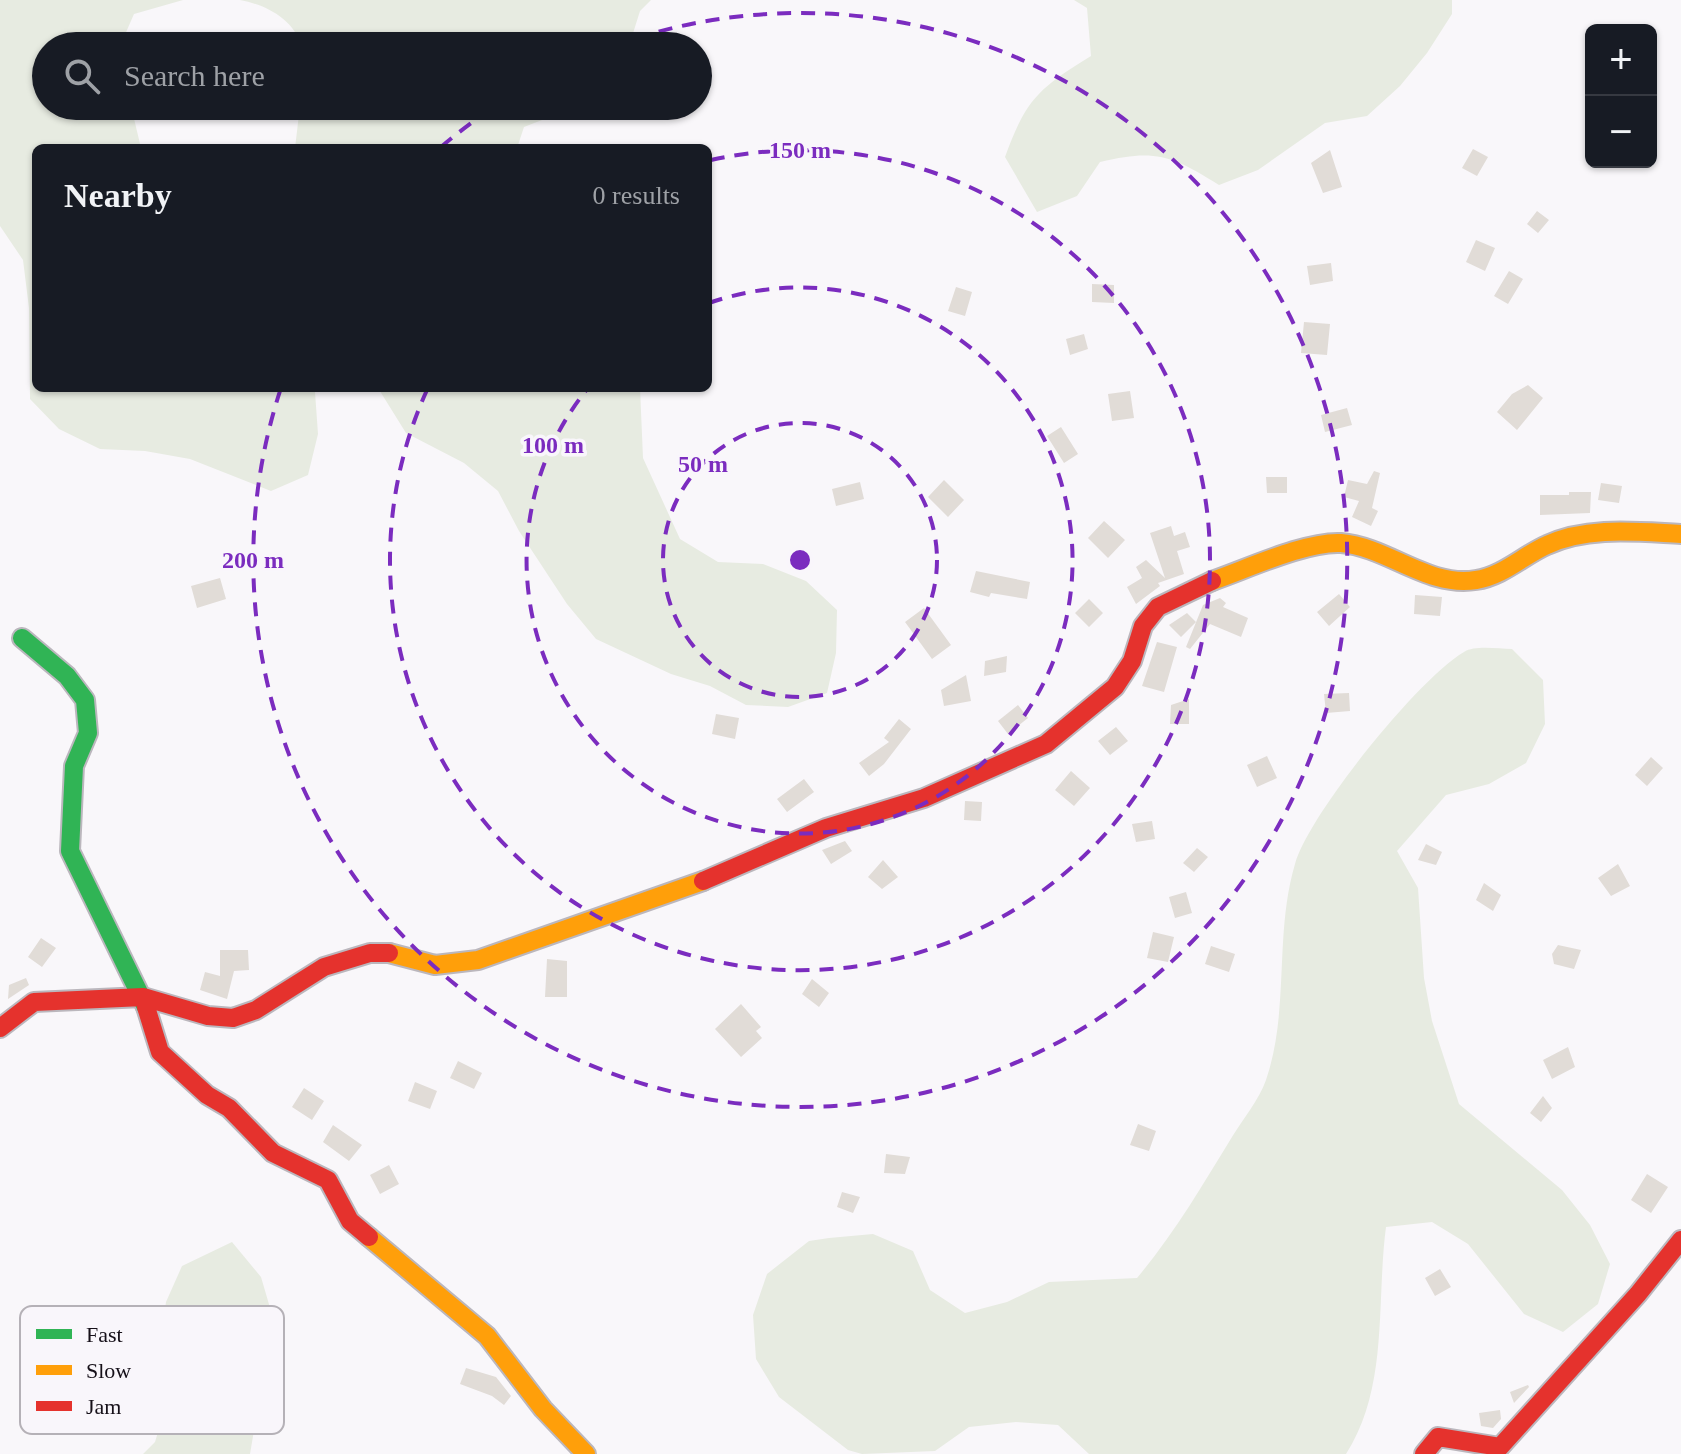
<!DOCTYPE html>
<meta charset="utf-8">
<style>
body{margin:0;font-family:Georgia,serif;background:#242831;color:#f1f3f6}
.controls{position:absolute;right:24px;top:24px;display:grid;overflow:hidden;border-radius:12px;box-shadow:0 2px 6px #0004}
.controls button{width:72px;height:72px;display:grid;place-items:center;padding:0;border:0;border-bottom:2px solid #363941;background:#171b24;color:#f1f3f6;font:40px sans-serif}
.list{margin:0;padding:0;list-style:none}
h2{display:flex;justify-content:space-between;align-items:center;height:104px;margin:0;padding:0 32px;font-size:34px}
h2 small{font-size:26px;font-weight:400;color:#9ea1a6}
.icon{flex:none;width:44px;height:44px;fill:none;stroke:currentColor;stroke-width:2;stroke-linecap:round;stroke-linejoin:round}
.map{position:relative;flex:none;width:1681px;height:1454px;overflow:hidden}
.search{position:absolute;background:#171b24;box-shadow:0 2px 6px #0004;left:32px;top:32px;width:680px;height:88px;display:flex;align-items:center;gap:20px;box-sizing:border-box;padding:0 28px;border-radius:44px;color:#9ea1a6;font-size:30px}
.panel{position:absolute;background:#171b24;box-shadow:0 2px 6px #0004;left:32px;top:144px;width:680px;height:248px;border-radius:12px}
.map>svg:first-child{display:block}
</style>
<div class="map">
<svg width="1681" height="1454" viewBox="0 0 1681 1454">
<rect width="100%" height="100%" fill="#f9f7fa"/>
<path fill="#e7ebe1" d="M 0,0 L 183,0 L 134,14 L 120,46 L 46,46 L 46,106 L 131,106 L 141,148 L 36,148 L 36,388 L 311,388 L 315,392 L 318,434 L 308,475 L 271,491 L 190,459 L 145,451 L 100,449 L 59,429 L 30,399 L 29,308 L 23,260 L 0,226 Z
M 240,0 L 651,0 L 640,11 L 629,46 L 302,46 C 293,19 267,5 240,0 Z
M 1074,0 L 1452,0 L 1452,14 L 1427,53 L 1400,86 L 1367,116 L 1325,123 L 1258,170 L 1219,185 C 1171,155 1155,149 1100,162 L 1077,196 L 1037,212 L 1005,157 C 1026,99 1039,88 1091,56 L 1087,8 Z
M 300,106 L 578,106 L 524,127 L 517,148 L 295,148 Z
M 378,388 L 640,388 L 643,458 L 680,539 L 718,562 L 763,564 L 806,581 L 837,610 L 836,653 L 827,693 L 788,707 L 746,705 L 710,686 L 671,674 L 596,639 L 567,604 L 519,531 L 498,491 L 464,463 L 406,433 Z
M 1512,649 L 1543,680 L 1545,724 L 1526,763 L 1489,784 L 1446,795 L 1397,851 L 1418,888 L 1424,978 L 1432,1021 L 1459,1104 L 1562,1190 L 1590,1225 L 1610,1264 L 1598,1304 L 1563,1332 L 1524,1314 L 1468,1244 L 1432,1222 L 1386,1227 C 1376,1303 1389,1387 1346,1454 L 1089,1454 L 1058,1425 L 1016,1422 L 969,1427 L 935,1451 L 862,1454 L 848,1450 L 779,1397 L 756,1359 L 753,1315 L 767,1274 L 809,1241 L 829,1238 L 873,1234 L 913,1251 L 930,1290 L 965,1313 L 1007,1302 L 1049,1282 L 1137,1278 C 1174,1234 1202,1186 1232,1137 C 1243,1119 1259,1100 1266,1080 C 1290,1009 1274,935 1295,864 C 1309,814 1419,678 1464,652 C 1475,645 1498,649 1512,649 Z
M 232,1242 L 261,1277 L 273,1318 L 250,1454 L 143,1454 L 155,1442 L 169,1396 L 160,1347 L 166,1302 L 182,1266 Z"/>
<path fill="#e1dcd7" d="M 1473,149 L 1488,157 L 1477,176 L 1462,168 Z
M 1330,150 L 1342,187 L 1323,193 L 1311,163 Z
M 1537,211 L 1549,220 L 1538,233 L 1527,224 Z
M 1476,240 L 1495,248 L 1485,271 L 1466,262 Z
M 1331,263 L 1333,281 L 1310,285 L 1307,266 Z
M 1509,271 L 1523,279 L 1508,304 L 1494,296 Z
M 1092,284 L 1114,285 L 1114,303 L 1092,302 Z
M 956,287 L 972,292 L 965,316 L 948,311 Z
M 1304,322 L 1330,324 L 1327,355 L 1301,353 Z
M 1084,334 L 1088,349 L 1070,355 L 1066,339 Z
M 1528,385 L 1543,398 L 1517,430 L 1497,412 L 1512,394 Z
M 1130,391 L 1134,418 L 1112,421 L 1108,394 Z
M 1347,408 L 1352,425 L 1325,432 L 1321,415 Z
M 1061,427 L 1078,454 L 1064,463 L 1047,436 Z
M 1374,471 L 1380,473 L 1372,508 L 1378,511 L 1371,526 L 1352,517 L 1359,501 L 1344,497 L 1348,480 L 1367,484 Z
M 1266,477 L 1287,477 L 1287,493 L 1267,493 Z
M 944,480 L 964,500 L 948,517 L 928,497 Z
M 860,482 L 864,499 L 836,506 L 832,489 Z
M 1601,483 L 1622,486 L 1619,503 L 1598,500 Z
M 1569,492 L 1591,492 L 1590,513 L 1540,515 L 1540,495 L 1569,495 Z
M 1104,521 L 1125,540 L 1108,558 L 1088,538 Z
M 1171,526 L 1174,536 L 1185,532 L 1190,547 L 1177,551 L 1184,574 L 1158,583 L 1160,586 L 1136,604 L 1127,587 L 1142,578 L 1136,567 L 1146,560 L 1165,578 L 1150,533 Z
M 976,571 L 1030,582 L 1027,599 L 991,593 L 989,597 L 970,592 Z
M 220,578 L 226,599 L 197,608 L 191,586 Z
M 1339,594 L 1350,607 L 1329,626 L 1317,612 Z
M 1415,595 L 1442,597 L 1440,616 L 1414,614 Z
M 1220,598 L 1226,603 L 1223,607 L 1248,618 L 1241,637 L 1210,624 L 1190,649 L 1186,647 L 1203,605 Z
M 1089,599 L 1103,613 L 1089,627 L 1075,613 Z
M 924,608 L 951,645 L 932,659 L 905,622 Z
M 1187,613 L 1196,622 L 1181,637 L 1169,625 Z
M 1157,642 L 1177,647 L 1164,692 L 1142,686 Z
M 1007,656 L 1006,672 L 984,676 L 985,661 Z
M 966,675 L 971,701 L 944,706 L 941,690 Z
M 1349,693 L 1350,711 L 1326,713 L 1324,694 Z
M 1189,699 L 1189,724 L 1170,724 L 1171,705 Z
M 1018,705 L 1028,718 L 1008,734 L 998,721 Z
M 716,714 L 739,718 L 735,739 L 712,734 Z
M 899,719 L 911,729 L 884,764 L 869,776 L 859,763 L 889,742 L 884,738 Z
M 1116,727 L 1128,741 L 1110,755 L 1098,741 Z
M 1267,756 L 1277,778 L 1257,787 L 1247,765 Z
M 1651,757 L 1663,768 L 1647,786 L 1635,775 Z
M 1071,771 L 1090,788 L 1074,806 L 1055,790 Z
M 804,779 L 814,792 L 787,812 L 777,799 Z
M 965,801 L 982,802 L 981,821 L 964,820 Z
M 1152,821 L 1155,839 L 1136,842 L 1132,824 Z
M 845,841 L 852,851 L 831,864 L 822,850 Z
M 1426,844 L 1442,852 L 1436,865 L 1418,860 Z
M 1197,848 L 1208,857 L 1194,872 L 1183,863 Z
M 883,860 L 898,877 L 882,889 L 868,877 Z
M 1618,864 L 1630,886 L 1611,896 L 1598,878 Z
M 1484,883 L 1501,895 L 1493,911 L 1476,900 Z
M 1186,892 L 1192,913 L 1175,918 L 1169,897 Z
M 1153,932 L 1174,937 L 1168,962 L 1147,958 Z
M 41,938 L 56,948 L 42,967 L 28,957 Z
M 1558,945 L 1581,950 L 1574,969 L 1554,964 L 1552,954 Z
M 1211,946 L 1235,954 L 1229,972 L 1205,964 Z
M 220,950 L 248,950 L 249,970 L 234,971 L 227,999 L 200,990 L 205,972 L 220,976 Z
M 547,959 L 567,961 L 567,997 L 545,997 Z
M 26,978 L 29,985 L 8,999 L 9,985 Z
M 812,979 L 829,993 L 819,1007 L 802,994 Z
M 741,1004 L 761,1027 L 756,1031 L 762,1038 L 741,1057 L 715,1029 Z
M 1568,1047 L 1575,1067 L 1552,1079 L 1543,1060 Z
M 458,1061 L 482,1073 L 474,1089 L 450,1078 Z
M 415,1082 L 437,1091 L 430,1109 L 408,1101 Z
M 304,1088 L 324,1101 L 312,1120 L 292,1107 Z
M 1543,1096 L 1552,1108 L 1541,1122 L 1530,1113 Z
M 1138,1124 L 1156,1131 L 1149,1151 L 1130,1145 Z
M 333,1125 L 362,1145 L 349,1161 L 323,1142 Z
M 886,1154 L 910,1157 L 905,1174 L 884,1173 Z
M 389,1165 L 399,1184 L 380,1194 L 370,1175 Z
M 1647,1174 L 1668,1187 L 1651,1213 L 1631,1200 Z
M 842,1192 L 860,1197 L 853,1213 L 837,1207 Z
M 1440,1269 L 1451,1287 L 1435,1296 L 1425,1278 Z
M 466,1368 L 496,1377 L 511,1396 L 504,1405 L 492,1396 L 460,1384 Z
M 1528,1385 L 1529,1387 L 1514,1403 L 1510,1392 Z
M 1500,1410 L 1501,1419 L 1493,1428 L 1481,1426 L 1479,1413 Z"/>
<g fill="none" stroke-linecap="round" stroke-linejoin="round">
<g stroke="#bbb7bd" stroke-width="22">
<path id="fast" d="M 22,638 L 67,676 L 85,700 L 88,733 L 74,766 L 70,851 L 146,1007"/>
</g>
<g stroke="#bbb7bd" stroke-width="22">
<path id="slow" d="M 1212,581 C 1247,569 1306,541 1341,543 C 1388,547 1428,588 1476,580 C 1503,576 1524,555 1547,545 C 1588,526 1638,532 1681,534
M 389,953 L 435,965 L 478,960 L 703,881
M 369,1237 L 487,1336 L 543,1409 L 586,1454"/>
</g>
<g stroke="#bbb7bd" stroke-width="22">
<path id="jam" d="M 703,881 L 826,828 L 924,798 L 1046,744 L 1115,687 L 1132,661 L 1143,626 L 1158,607 L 1212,581
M 146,1007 L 160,1052 L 207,1095 L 229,1108 L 273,1153 L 328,1180 L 350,1221 L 369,1237
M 0,1028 L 34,1002 L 143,997 L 208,1016 L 233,1018 L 256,1010 L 324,967 L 370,953 L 389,953
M 1424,1454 L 1438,1437 L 1500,1447 L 1638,1294 L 1681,1240"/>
</g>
<use href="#fast" stroke="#30b455" stroke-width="18"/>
<use href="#slow" stroke="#ff9f0a" stroke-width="18"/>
<use href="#jam" stroke="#e5322d" stroke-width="18"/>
</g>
<g fill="none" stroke="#7b2cbf" stroke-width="4" stroke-dasharray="14 10">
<circle cx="800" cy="560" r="137"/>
<path d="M709 303A273 273 0 1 1 588 388"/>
<path d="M711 160A410 410 0 1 1 427 390"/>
<path d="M441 147A547 547 0 0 1 494 107M613 46A547 547 0 1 1 280 391"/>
</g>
<rect x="20" y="1306" width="264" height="128" rx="12" fill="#f9f6fb" stroke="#b5b1b7" stroke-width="2"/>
<rect x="36" y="1329" width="36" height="10" fill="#30b455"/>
<rect x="36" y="1365" width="36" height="10" fill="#ff9f0a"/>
<rect x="36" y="1401" width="36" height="10" fill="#e5322d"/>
<g font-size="22" fill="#161019">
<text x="86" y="1342">Fast</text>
<text x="86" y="1378">Slow</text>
<text x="86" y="1414">Jam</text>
</g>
<circle cx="800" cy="560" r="12" fill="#7b2cbf" stroke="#f9f6fb" stroke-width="4"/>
<g font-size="24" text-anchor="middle" font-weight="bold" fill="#7b2cbf" stroke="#f9f6fb" stroke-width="7" stroke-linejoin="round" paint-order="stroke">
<text x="800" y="158">150 m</text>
<text x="553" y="453">100 m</text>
<text x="703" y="472">50 m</text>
<text x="253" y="568">200 m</text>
</g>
</svg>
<div class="controls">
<button>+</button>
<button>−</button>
</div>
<div class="search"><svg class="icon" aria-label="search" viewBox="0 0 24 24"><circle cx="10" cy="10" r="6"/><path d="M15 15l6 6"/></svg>Search here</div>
<section class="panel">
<h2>Nearby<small>0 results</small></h2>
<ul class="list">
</ul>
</section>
</div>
